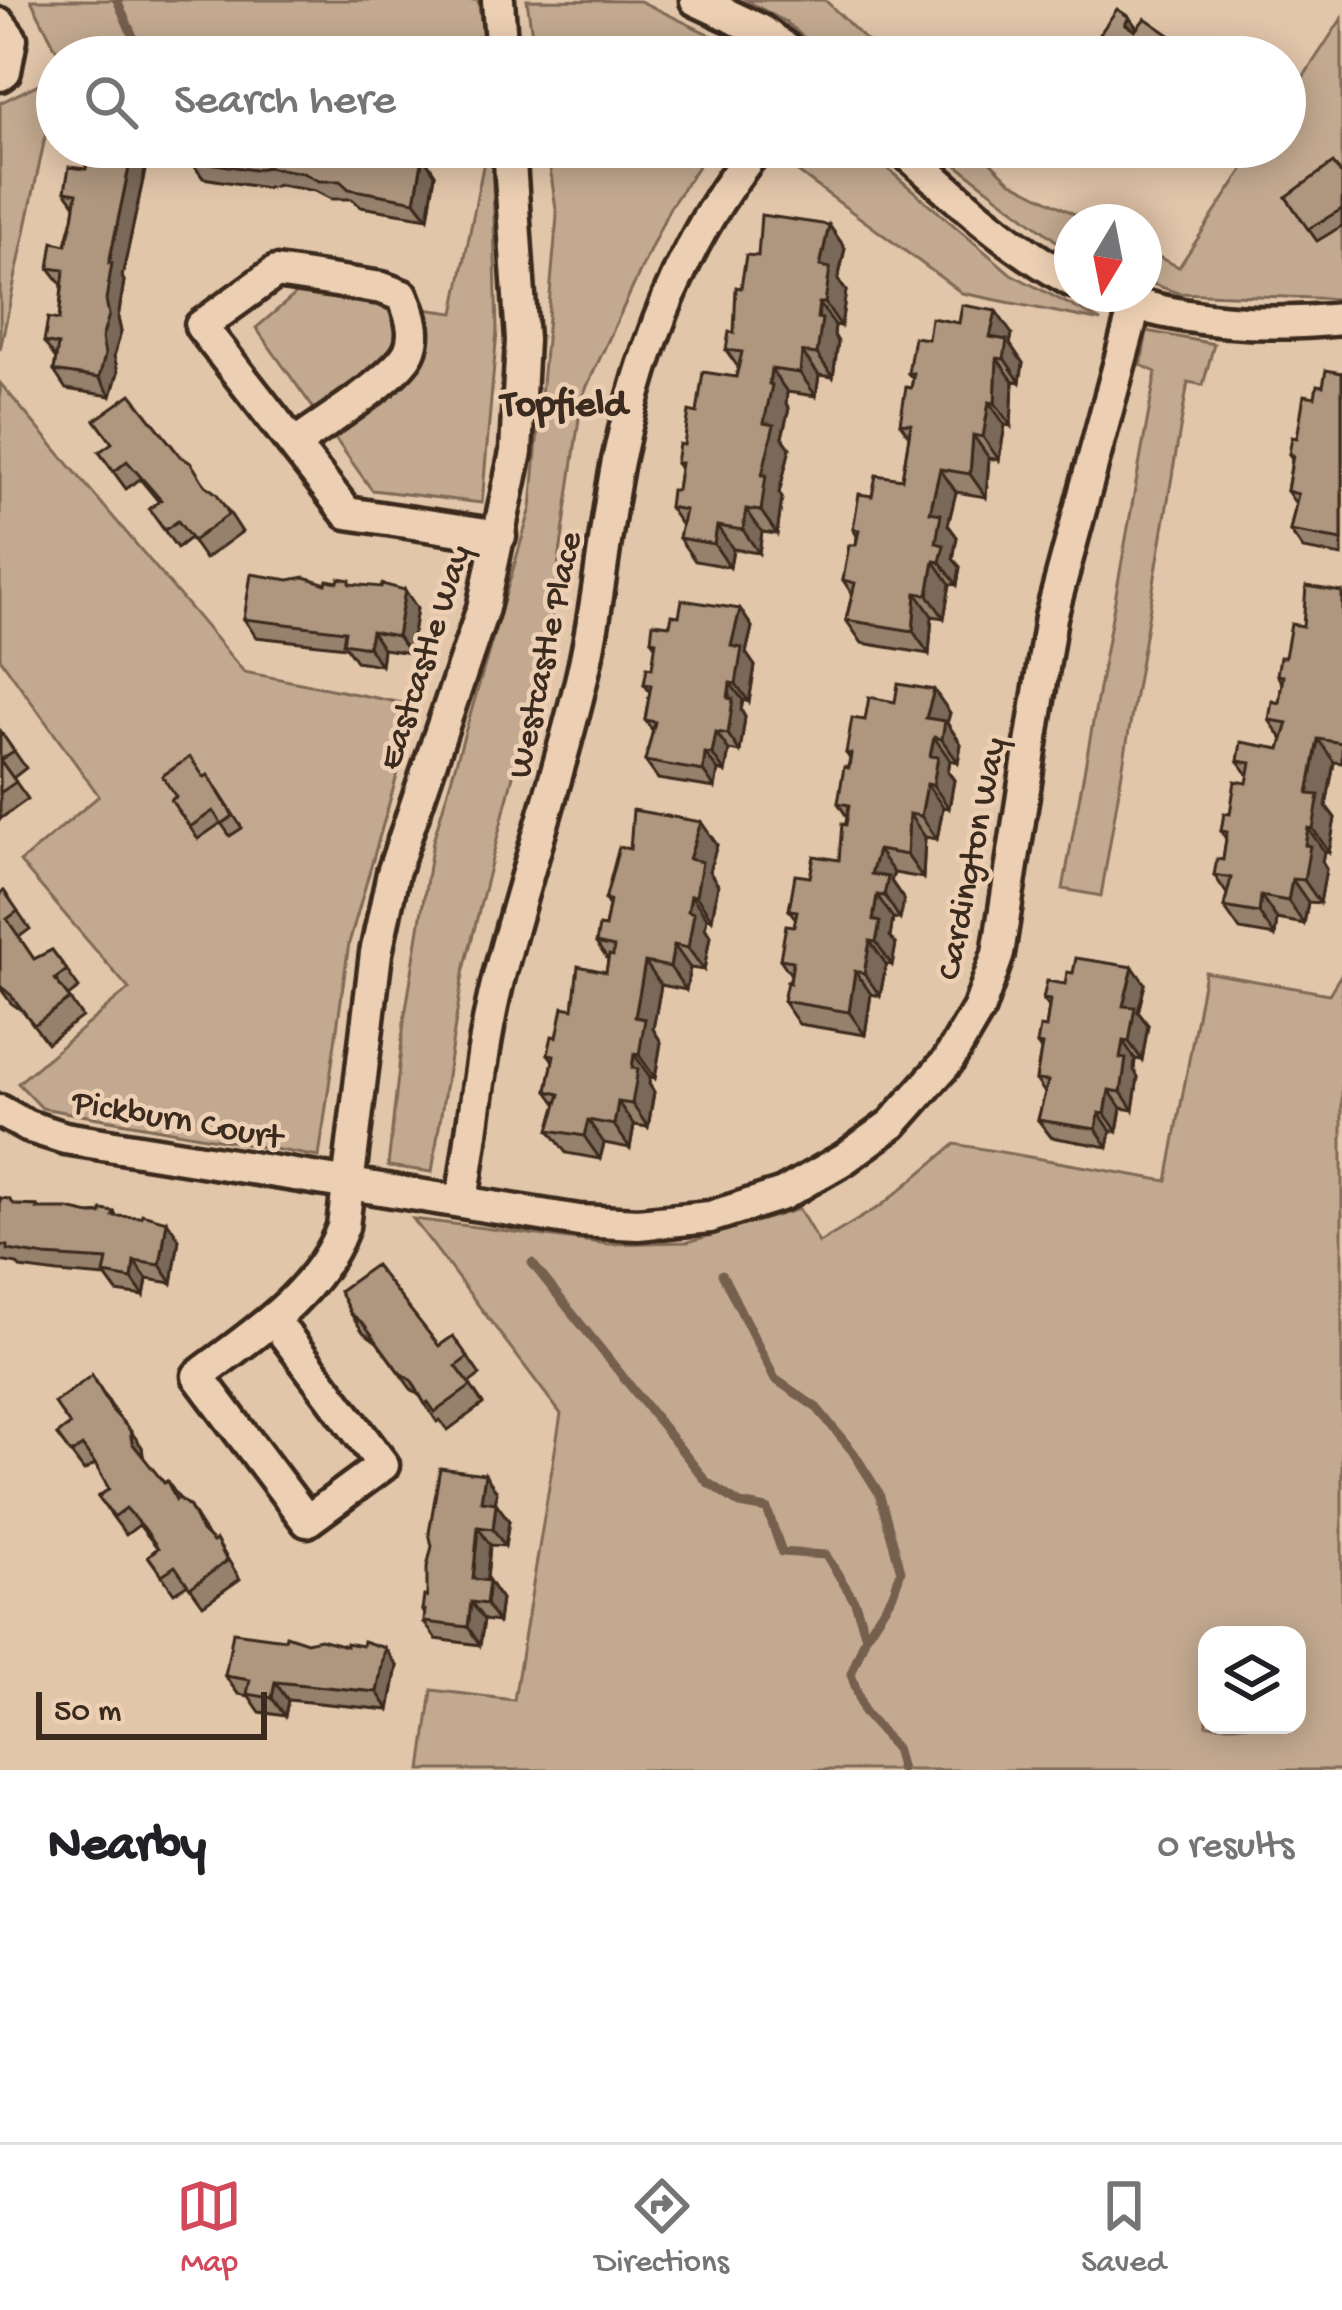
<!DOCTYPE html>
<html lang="en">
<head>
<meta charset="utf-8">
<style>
  :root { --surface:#fff; --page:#f2f2f2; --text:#202124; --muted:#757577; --line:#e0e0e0; --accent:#d1495b }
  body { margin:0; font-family:"Gochi Hand",sans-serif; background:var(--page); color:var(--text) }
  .controls { position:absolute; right:36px; bottom:36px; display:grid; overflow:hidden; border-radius:24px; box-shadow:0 6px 30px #0003 }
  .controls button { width:108px; height:108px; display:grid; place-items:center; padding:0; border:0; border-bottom:3px solid var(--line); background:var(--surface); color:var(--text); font:60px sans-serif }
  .compass { position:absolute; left:1054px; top:204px; width:108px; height:108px; border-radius:50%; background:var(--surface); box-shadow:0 6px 30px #0003; rotate:190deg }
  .scale { position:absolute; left:36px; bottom:30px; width:231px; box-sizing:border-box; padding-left:12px; border:6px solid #3b2a1e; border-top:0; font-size:33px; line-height:42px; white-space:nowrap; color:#3b2a1e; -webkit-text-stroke:9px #edd0b3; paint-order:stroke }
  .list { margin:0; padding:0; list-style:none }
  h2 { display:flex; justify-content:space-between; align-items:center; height:156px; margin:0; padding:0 48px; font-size:51px }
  h2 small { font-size:39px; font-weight:400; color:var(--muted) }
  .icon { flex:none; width:66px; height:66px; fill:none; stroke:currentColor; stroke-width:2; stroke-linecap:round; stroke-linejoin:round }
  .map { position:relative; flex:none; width:1342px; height:1770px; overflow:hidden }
  .search { position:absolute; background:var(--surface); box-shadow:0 6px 30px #0003; left:36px; right:36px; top:36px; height:132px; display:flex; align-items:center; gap:30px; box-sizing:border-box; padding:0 42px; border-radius:66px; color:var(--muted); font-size:45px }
  .sheet { height:372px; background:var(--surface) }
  nav { display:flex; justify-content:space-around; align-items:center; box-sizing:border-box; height:168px; border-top:3px solid var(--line); background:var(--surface); font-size:33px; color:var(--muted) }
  nav a { display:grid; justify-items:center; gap:6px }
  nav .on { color:var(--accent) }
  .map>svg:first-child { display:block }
</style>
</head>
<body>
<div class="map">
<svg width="1342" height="1770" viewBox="0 0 1342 1770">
  <rect width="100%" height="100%" fill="#e2c6aa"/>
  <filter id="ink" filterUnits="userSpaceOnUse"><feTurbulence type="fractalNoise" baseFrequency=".00833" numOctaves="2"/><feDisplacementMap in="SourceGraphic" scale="24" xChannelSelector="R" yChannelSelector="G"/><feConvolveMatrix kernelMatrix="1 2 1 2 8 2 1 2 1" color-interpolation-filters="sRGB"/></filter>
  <g filter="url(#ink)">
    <g fill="#c3a990" stroke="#7f6a57" stroke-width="3" fill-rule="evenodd">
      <path d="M31,0H478L486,57H60Z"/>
      <path d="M527,0L640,1L756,57H535Z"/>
      <path d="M746,0H825L883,57H826L787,23Z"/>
      <path d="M1342,18V299L1178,293L1144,281V250L1179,267L1258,147H1285V105Z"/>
      <path d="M57,75V124L47,128L0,350V103Z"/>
      <path d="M483,147H492L497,331L482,503L372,490L256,328L298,292L454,313L486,151Z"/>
      <path d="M547,147H711L669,209L582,397L549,633L463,974L432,1172L388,1166L404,1022L433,841L531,508L557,216Z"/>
      <path d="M764,147H862L1011,274L1101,321L962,293Z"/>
      <path d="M933,147H975L1010,181L1090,222H1072V253Z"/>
      <path d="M1147,331L1214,344L1203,385L1188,382L1101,896L1063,889L1156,372L1141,365Z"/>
      <path d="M0,383L244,672L417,706L349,943L319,1157L42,1108L18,1083L129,989L20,862L99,796L0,658Z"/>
      <path d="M1205,972L1329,994L1342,973V1770H421L432,1690L514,1700L561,1414L413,1219L608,1244L688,1242L799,1209L819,1243L882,1205L955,1144L1167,1181ZM1297,1635V1725H1207V1635Z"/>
    </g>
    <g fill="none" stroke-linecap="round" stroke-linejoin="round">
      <g stroke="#755f4e" stroke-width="9">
        <path d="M117,0L142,57"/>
        <path d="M532,1263L707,1482L740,1504L767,1509L782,1552L826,1555L855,1602L866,1636"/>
        <path d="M722,1274L775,1379L817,1408L853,1452L879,1493L901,1571L893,1594L866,1636L851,1674L864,1712L895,1748L901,1770"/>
      </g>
      <g stroke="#3b2a1e" stroke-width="39">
        <g id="minor">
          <path d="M498,0L502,57"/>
          <path d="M696,0L760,30L797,57"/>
          <path d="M0,24L11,39L5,71L0,75"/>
          <path d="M900,147C955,197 1007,245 1072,281"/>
          <path d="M1105,294C1180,323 1262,327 1342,319"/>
          <path d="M295,444C322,424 395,379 409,352C418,333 410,314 403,296L382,288L276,272L201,326L347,513L500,536"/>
          <path d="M0,1111L27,1126L65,1138L579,1221L638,1224L710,1217L783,1194L844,1159L892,1124L948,1061L979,1008L998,954L1051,617L1135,306"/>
          <path d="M462,1200C474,1129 480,1055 497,984C523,881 558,780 582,677C599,606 604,532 618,461C642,348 684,236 758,147"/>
          <path d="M273,1319L383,1465L307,1521L198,1376C253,1334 317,1295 343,1227L376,953L393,873L483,608L516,452L522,340L509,147"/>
        </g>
      </g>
      <use href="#minor" stroke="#edd0b3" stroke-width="30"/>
    </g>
    <g fill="#96816d" stroke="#3b2a1e" stroke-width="3">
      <path d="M193,147H407L411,154L423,156L435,174L428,218L361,207L352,199H331L315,191L279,185L266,188L203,178L190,160Z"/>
      <path d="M132,153L145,170L122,277L124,281L118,318L121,332L114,356L118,372L111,396L66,389L54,371L56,359L44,342L59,320L62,285L49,268L66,245L73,219L75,205L65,191L86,169Z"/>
      <path d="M1342,175V226L1317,241L1286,197Z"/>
      <path d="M829,225L845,248L838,280L846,291L841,326L835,325L834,335L838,342L833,377L819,375L816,396L787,392L786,404L789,408L782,437L790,448L779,493L782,498L777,534L762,532L759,553L733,549L730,567L695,561L679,538L682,526L669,507L677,490L680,469L676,463L684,445L736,377L738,367L726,350L734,333L741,288L758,256Z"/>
      <path d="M1012,334L1010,344L1023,363L1020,382L1013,381L1011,426L1005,425L999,460L989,458L986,497L956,492L948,525L957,537L953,559L960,567L957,585L950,584L944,618L932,616L929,654L862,643L846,620L852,594L843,580L856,545L857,536L853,529L872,496L902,479L909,436L900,423L911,388L913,379L908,373L928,339Z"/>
      <path d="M1342,373V556L1303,549L1290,531L1296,504L1287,491L1292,460L1289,454L1315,397L1323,386Z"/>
      <path d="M99,452L180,456L229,512L242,532L205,559L190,538L177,548L149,509L159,502L140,479L126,489Z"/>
      <path d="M326,584L354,585L417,608L410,653L383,649L381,665L356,661L346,647L256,637L244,619Z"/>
      <path d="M1342,592V763L1334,762L1326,806L1335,818L1329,852L1324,851L1322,862L1326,869L1320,903L1308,902L1304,924L1277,919L1275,936L1240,930L1224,907L1227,894L1214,875L1223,860L1226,839L1221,831L1247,783L1249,776L1238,761L1280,749L1283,740L1269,720L1279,703L1282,683L1277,675L1303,626Z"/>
      <path d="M740,609L752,627L746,653L755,666L749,702L743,700L741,710L745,717L740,752L729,750L725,772L718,770L715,788L658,779L645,761L653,731L645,720L650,692L644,684L652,668L656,647L651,640L679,616Z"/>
      <path d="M934,690L950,713L947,723L961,744L958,762L950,760L948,772L954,780L949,808L943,807L937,839L925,837L923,878L894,873L891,881L904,900L900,919L893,918L890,937L896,944L892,965L886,964L880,996L871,994L865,1035L799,1024L783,1001L791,975L780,959L794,926L796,919L789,910L810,877L839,860L847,817L838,803L850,759L846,753L865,720L895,702Z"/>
      <path d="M0,731L26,768L13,778L28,799L0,819Z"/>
      <path d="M208,775L242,828L230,836L221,823L198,839L171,800Z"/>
      <path d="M701,822L717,845L709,871L718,885L712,919L707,918L705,928L710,936L704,970L690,968L686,990L661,985L653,1029L661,1042L655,1078L650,1077L649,1084L654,1092L648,1127L634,1125L630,1148L604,1143L600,1159L566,1153L549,1130L557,1105L547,1091L553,1061L548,1054L573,1009L606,972L608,960L596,943L605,927L609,906L605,900L630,849Z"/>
      <path d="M4,891L30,929L19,937L34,959L52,950L79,988L68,996L82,1017L47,1043L24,1012L11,1003L0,988V893Z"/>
      <path d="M1065,984H1145L1138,1012L1148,1025L1142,1060L1135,1059L1134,1070L1138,1077L1133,1110L1121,1108L1117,1131H1111L1108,1147L1051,1137L1038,1120L1045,1093L1036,1080L1041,1050L1037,1044L1046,1028L1049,1007L1043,999Z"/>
      <path d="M0,1198L15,1205L37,1206L40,1209L90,1214L114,1212L116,1216L179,1239L172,1283L147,1279L144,1296L117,1292L106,1277L58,1273L20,1268L17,1264L0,1261Z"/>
      <path d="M351,1314L439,1346L453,1336L480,1375L469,1383L483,1404L448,1430L440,1420L437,1422L420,1396L411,1389L377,1342L363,1332Z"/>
      <path d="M92,1375L119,1418L142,1447L143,1458L164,1483L167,1481L179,1498L190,1507L208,1537L213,1542L216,1540L240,1579L203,1605L188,1584L174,1593L148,1556L158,1548L156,1546L139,1525L126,1535L98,1497L109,1489L95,1464L84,1471L57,1435L70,1426Z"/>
      <path d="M497,1492L495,1503L509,1521L505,1546L490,1545L487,1581H489L501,1599L498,1622L484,1620L480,1645L436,1639L424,1622L425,1614L422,1610L427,1597Z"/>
      <path d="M397,1666L389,1710L288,1700L285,1716L260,1712L249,1696L238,1694L225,1676Z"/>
    </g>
    <g fill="#7a6959" stroke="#3b2a1e" stroke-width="3">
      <path d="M1129,17L1142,35L1125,24Z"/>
      <path d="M397,147H407L412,153L408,169L396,151Z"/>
      <path d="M132,153L145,170L122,277L124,281L118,318L121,332L114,356L118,372L111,396L99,378L102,338L109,263Z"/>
      <path d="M423,156L435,174L428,218L415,201Z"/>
      <path d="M829,225L845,248L838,280L846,291L841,326L825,303L820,266Z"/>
      <path d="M819,303L835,325L834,335L838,342L833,377L817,354Z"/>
      <path d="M996,311L1012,334L1010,344L1023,363L1020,382L990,337Z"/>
      <path d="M802,352L819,375L816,396L800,373Z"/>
      <path d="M997,358L1013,381L1011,426L995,403Z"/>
      <path d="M771,369L787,392L786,404L789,408L782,437L790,448L779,493L782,498L777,534L761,511L764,423Z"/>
      <path d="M989,402L1005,425L999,460L983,437Z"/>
      <path d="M973,435L989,458L986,497L970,474Z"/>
      <path d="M940,469L956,492L948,525L957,537L953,559L960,567L957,585L940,562L930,512Z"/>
      <path d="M746,509L762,532L759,553L743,530Z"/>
      <path d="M717,526L733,549L730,567L714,544Z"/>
      <path d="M934,561L950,584L944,618L928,595Z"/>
      <path d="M405,590L417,608L410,653L397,636Z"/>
      <path d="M916,593L932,616L929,654L913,631Z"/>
      <path d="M740,609L752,627L746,653L755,666L749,702L736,684L731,646Z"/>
      <path d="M371,631L383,649L381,665L368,647Z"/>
      <path d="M730,683L743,700L741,710L745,717L740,752L728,734Z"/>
      <path d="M934,690L950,713L947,723L961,744L958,762L926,718Z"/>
      <path d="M716,732L729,750L725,772L712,754Z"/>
      <path d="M934,737L950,760L948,772L954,780L949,808L933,785L930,756Z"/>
      <path d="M1318,739L1334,762L1326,806L1335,818L1329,852L1313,829L1308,794Z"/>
      <path d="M705,753L718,770L715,788L703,771Z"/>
      <path d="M927,784L943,807L937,839L921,816Z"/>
      <path d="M909,814L925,837L923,878L907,855Z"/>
      <path d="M701,822L717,845L709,871L718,885L712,919L696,896L689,859Z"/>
      <path d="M1308,828L1324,851L1322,862L1326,869L1320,903L1304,880L1305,845Z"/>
      <path d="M878,850L894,873L891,881L904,900L900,919L871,874Z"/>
      <path d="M1292,879L1308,902L1304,924L1288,901Z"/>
      <path d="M691,895L707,918L705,928L710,936L704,970L688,948V911Z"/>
      <path d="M877,895L893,918L890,937L896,944L892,965L876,942L873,920Z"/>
      <path d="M1261,896L1277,919L1275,936L1259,913Z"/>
      <path d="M870,941L886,964L880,996L864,973Z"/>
      <path d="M674,945L690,968L686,990L670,967Z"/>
      <path d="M645,962L661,985L653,1029L661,1042L655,1078L639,1055L635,1017Z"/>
      <path d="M1133,967L1145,984L1138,1012L1148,1025L1142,1060L1129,1042L1123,1006Z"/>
      <path d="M855,971L871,994L865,1035L849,1012Z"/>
      <path d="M1123,1041L1135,1059L1134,1070L1138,1077L1133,1110L1121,1092L1120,1058Z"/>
      <path d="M634,1054L650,1077L649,1084L654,1092L648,1127L632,1104V1068Z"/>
      <path d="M1109,1090L1121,1108L1117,1131L1105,1114Z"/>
      <path d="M618,1102L634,1125L630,1148L614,1125Z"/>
      <path d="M1099,1113L1111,1131L1108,1147L1096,1129Z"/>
      <path d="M588,1120L604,1143L600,1159L584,1136Z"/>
      <path d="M167,1221L179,1239L172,1283L160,1265Z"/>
      <path d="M134,1261L147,1279L144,1296L132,1279Z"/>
      <path d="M130,1430L142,1447L144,1461L132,1443Z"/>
      <path d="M485,1474L497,1492L493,1519L481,1501Z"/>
      <path d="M496,1503L509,1521L505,1546L493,1529Z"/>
      <path d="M478,1527L490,1545L485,1596L473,1579Z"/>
      <path d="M489,1581L501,1599L498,1622L486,1604Z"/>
      <path d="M471,1602L484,1620L480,1645L468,1627Z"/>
      <path d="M385,1648L397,1666L389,1710L377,1692Z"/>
      <path d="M275,1682L288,1700L285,1716L272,1698Z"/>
    </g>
    <g fill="#ae967f" stroke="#3b2a1e" stroke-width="3">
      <path d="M1117,9L1129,17L1125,24L1135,31L1145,18L1201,57H1084Z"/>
      <path d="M89,147L132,153L109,263H112L106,300L109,315L102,338L105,355L99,378L54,371L58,345L44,342L48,318L59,320L64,270L49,268L53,242L66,245L73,219L77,193L65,191L69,167L86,169Z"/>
      <path d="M193,147H397L396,151L423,156L415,201L349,189L340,181H319L303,173L267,167L254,170L190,160Z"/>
      <path d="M1333,163L1342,175V209L1308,229L1286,197Z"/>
      <path d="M761,215L829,225L820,266L830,268L825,303H819L817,318L822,319L817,354L802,352L800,373L771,369L769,384L772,385L764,423L774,425L762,475H766L761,511L746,509L743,530L717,526L714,544L679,538L685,510L669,507L671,490H677L681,463H676L679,444L684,445L689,411L697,413L703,372L736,377L742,352L726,350L729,332L734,333L736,287L741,288L746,255L758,256Z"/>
      <path d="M962,305L996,311L990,337L1007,340L1004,359L997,358L995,403L989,402L983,437L973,435L970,474L940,469L930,512L941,514L936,543L944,545L940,562L934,561L928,595L916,593L913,631L846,620L855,583L843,580L849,545H856L859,530L853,529L859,494L872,496L876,475L902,479L911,424L900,423L906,387L911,388L914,373H908L914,337L928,339L931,318L959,323Z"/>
      <path d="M1326,370L1342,373V540L1290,531L1298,494L1287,491L1293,455L1289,454L1292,437L1297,438L1304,395L1315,397L1317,385L1323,386Z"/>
      <path d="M131,394L180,456L191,463L205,485L217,494L229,514L193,541L178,521L165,530L149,509L161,500L127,461L114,472L99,452L112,443L95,420Z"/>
      <path d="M251,574L289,580L305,577L326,584L327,580L338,582L339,578L350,580V584L381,587L382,584L405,590L397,636L371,631L368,647L343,643L345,631L244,619Z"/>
      <path d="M1306,586L1342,592V743L1318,739L1308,794L1319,795L1313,829L1308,828L1305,845L1310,846L1304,880L1292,879L1288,901L1261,896L1259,913L1224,907L1231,878L1214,875L1217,859L1223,860L1227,832L1221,831L1224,813L1230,814L1235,781L1247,783L1251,763L1238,761L1241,742L1280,749L1288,723L1269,720L1272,701L1279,703L1283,676L1277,675L1280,657H1285L1291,624L1303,626Z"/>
      <path d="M682,600L740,609L731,646L742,648L736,684L730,683L728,698L733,699L728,734L716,732L712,754L705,753L703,771L645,761L655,722L645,720L651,685L644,684L647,667L652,668L656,641L651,640L653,623L670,625L672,615L679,616Z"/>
      <path d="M898,684L934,690L926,718L945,721L942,739L934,737L930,756L938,757L933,785L927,784L921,816L909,814L907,855L878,850L871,874L888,877L884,896L877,895L873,920L880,922L876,942L870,941L864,973L855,971L849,1012L783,1001L787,982L790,983L793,961L780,959L786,925L794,926L797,911L789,910L795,875L810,877L814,856L839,860L842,824L846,825L849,805L838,803L844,767L849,768L851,754L846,753L852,718L865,720L869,697L895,702Z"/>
      <path d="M0,731L14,751L0,760L16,782L0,793Z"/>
      <path d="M190,757L204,777L208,775L233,816L222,824L213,811L190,827L171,800L176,797L162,776Z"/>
      <path d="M633,810L701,822L689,859L702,862L696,896L691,895L688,911L694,913L688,948L674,945L670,967L645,962L635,1017L645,1019L639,1055L634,1054L632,1068L638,1069L632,1104L618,1102L614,1125L588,1120L584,1136L549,1130L560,1094L547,1091L554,1055L548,1054L552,1036L557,1037L563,1007L573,1009L578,966L606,972L609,955L613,956L614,947L596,943L599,926L605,927L610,901L605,900L619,847L630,849Z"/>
      <path d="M4,891L18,911L7,919L34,959L52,950L67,970L55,979L70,999L34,1025L11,995L0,986V893Z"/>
      <path d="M1076,958L1133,967L1123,1006L1135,1007L1129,1042L1123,1041L1120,1058L1126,1059L1121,1092L1109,1090L1105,1114L1099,1113L1096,1129L1038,1120L1048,1081L1036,1080L1042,1045L1037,1044L1040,1027L1046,1028L1050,1000L1043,999L1047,981L1065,984L1067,972L1073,973Z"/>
      <path d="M0,1198L9,1199L15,1205L37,1206V1209H68L90,1214H101L102,1210L114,1212L113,1216L141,1217L142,1214L167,1221L160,1265L134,1261L132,1279L104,1274L107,1260L45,1256L8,1250V1246L0,1245Z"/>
      <path d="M375,1265L439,1346L453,1336L468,1357L456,1366L471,1386L435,1412L428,1402L425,1404L412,1381L399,1372L364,1324L351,1314L339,1291Z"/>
      <path d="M92,1375L112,1410L130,1430L132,1443L164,1483L167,1481L176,1500L179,1498L190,1507L202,1531L213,1542L216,1540L227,1561L190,1588L175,1566L162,1575L148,1556L158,1548L144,1528L126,1508L114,1517L98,1497L109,1489L96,1465L82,1446L71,1454L57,1435L70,1425L54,1403Z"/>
      <path d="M440,1468L485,1474L481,1501L496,1503L493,1529L478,1527L473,1579L489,1581L486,1604L471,1602L468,1627L424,1622L425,1610H422L424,1596L427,1597V1567L432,1546L429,1533Z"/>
      <path d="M233,1632L285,1639L286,1635L307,1642L320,1639L346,1646V1643L362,1646L363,1641L385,1648L377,1692L275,1682L272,1698L247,1694L250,1680L225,1676Z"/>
    </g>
  </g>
  <g text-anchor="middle" stroke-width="9" stroke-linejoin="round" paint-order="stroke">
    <g font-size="36" fill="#3b2a1e" stroke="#edd0b3">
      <text transform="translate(541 654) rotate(-78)" y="13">Westcastle Place</text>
      <text transform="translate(421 656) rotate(-72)" y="13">Eastcastle Way</text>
      <text transform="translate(968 858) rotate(-79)" y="13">Cardington Way</text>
      <text transform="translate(178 1116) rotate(10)" y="13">Pickburn Court</text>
    </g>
    <g font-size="39" font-weight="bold" fill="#3b2a1e" stroke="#edd0b3">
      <text x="564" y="414">Topfield</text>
    </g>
  </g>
</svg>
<div class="controls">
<button><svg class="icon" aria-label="layers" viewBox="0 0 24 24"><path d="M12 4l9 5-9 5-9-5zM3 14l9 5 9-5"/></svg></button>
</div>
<svg class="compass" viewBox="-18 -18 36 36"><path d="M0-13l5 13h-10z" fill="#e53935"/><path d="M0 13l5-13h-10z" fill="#757577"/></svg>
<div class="scale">50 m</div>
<div class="search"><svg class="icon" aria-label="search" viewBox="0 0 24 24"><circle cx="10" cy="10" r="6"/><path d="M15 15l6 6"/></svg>Search here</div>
</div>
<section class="sheet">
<h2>Nearby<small>0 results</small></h2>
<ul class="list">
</ul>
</section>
<nav>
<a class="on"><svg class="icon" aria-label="map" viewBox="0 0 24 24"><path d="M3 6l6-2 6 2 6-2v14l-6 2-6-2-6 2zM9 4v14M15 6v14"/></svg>Map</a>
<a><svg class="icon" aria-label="directions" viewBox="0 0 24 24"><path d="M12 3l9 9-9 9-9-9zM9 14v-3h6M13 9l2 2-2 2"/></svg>Directions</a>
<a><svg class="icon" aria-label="saved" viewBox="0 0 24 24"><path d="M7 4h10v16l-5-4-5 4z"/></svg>Saved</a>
</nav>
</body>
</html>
